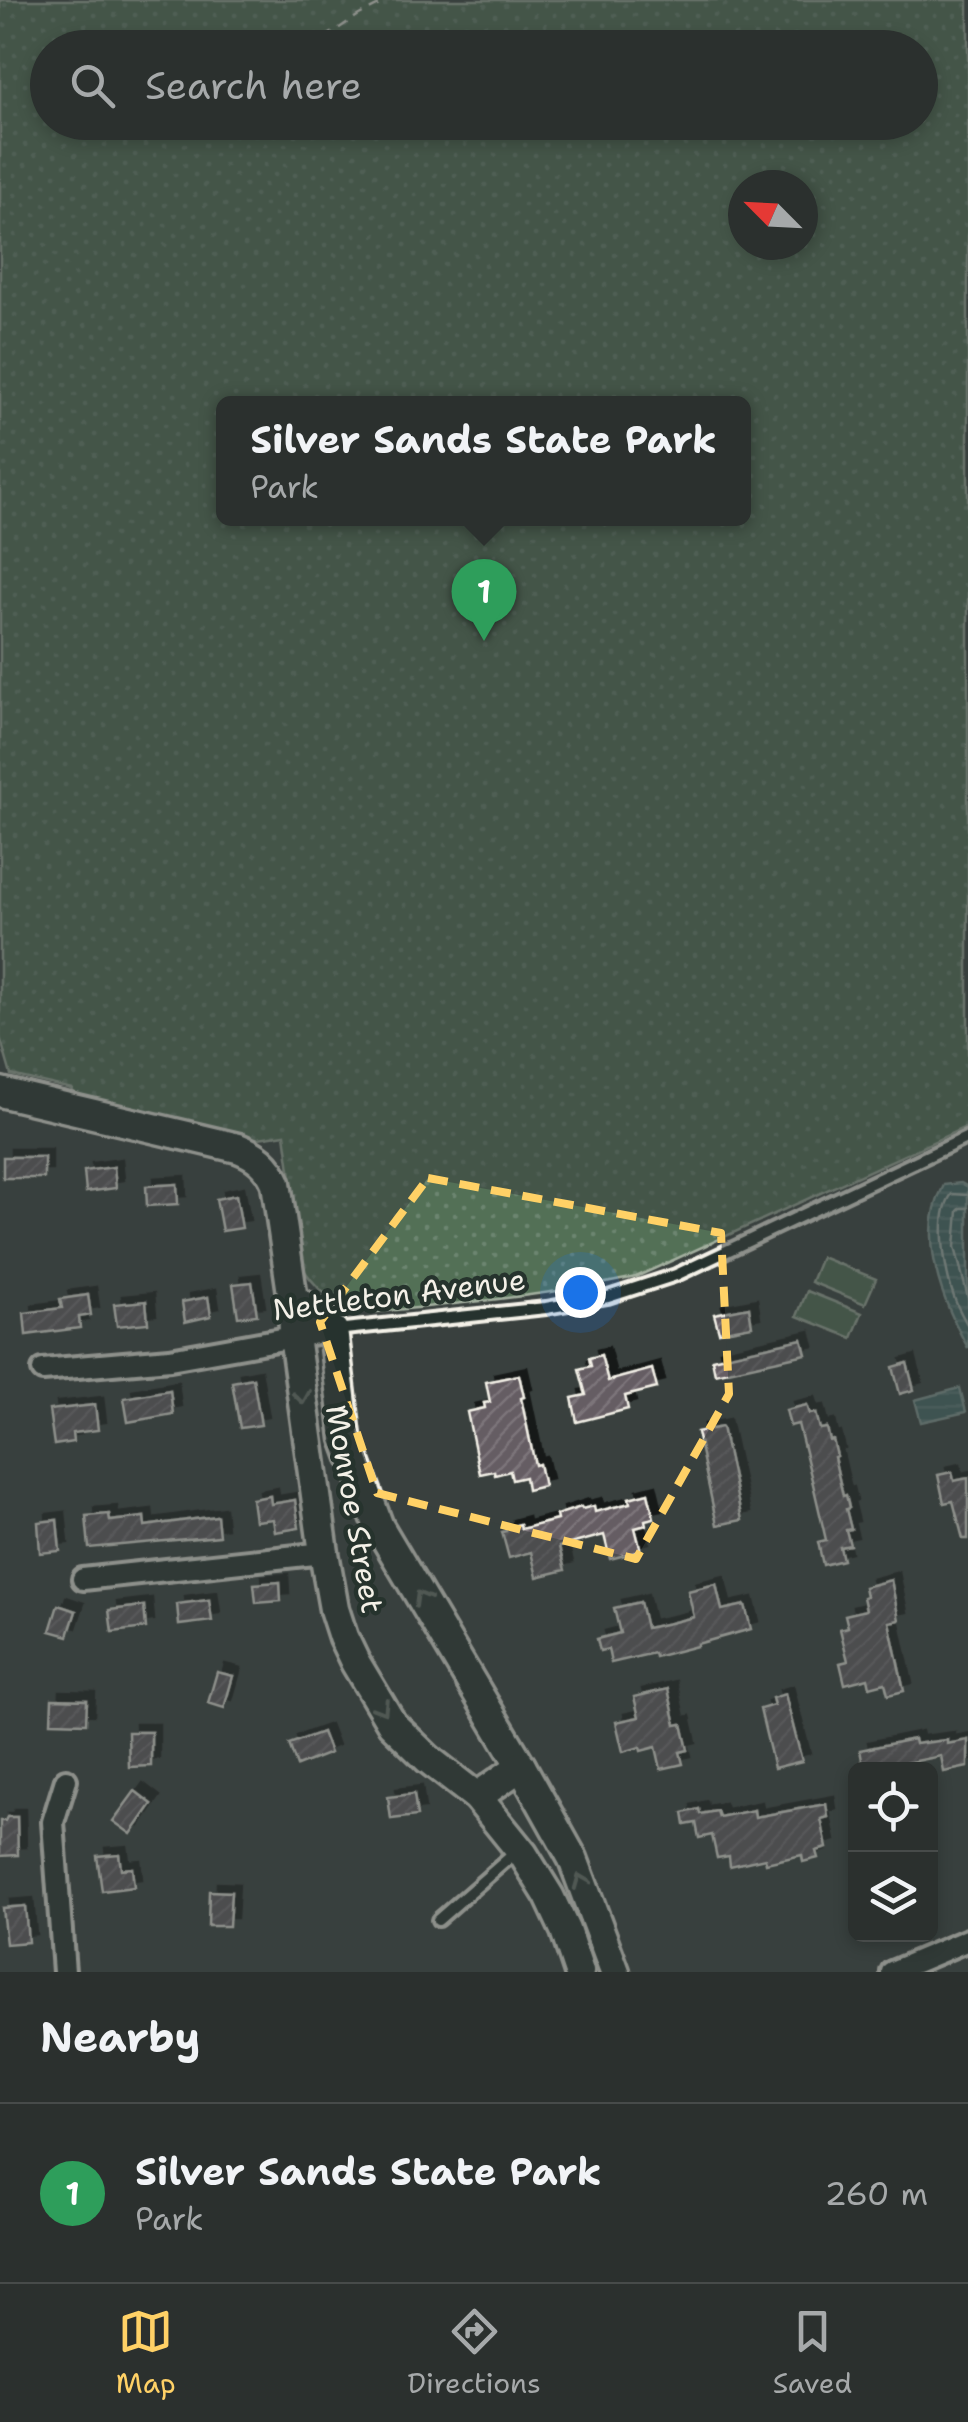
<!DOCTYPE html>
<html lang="en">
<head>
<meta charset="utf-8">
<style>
  :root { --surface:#2b302e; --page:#333836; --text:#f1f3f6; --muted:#a6a9aa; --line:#474b4a; --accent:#ffd166 }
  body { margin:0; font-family:"Shantell Sans",sans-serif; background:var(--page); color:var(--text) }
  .controls { position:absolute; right:30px; bottom:30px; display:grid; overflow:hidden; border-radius:15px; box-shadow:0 5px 15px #0003 }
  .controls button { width:90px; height:90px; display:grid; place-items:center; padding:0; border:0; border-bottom:2px solid var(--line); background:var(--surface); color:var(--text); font:50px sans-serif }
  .compass { position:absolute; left:728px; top:170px; width:90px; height:90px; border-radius:50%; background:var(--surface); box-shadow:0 5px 15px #0003; rotate:294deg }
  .you { position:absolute; left:580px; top:1292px; width:35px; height:35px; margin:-25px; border:8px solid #fff; border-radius:50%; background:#1a73e8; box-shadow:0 0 0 15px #1a73e833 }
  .badge { display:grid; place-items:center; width:65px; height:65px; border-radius:50%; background:var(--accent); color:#fff; font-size:32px; font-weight:700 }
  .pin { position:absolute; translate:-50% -82px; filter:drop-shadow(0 2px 5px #0008) }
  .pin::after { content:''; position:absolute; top:52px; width:35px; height:30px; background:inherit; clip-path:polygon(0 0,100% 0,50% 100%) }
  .popup { position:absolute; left:216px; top:396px; width:535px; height:130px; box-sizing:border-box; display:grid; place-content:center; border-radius:15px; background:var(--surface); filter:drop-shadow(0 2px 8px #0005); font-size:32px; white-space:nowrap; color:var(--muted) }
  .popup b { font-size:38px; color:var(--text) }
  .popup::after { content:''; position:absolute; left:50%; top:100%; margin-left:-20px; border:20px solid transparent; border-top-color:var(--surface) }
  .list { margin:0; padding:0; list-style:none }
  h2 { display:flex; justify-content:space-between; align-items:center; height:130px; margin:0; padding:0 40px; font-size:42px }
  h2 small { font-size:32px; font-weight:400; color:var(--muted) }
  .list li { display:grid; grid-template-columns:65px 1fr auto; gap:30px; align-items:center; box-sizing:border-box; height:180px; padding:0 40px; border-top:2px solid var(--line) }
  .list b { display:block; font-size:38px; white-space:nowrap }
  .list p { margin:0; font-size:32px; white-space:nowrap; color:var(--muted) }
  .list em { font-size:32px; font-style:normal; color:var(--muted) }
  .icon { flex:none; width:55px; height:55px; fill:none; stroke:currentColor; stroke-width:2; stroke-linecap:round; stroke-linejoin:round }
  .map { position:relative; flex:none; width:968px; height:1972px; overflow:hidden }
  .search { position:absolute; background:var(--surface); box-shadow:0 5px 15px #0003; left:30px; right:30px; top:30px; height:110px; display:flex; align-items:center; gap:25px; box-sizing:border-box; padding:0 35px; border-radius:55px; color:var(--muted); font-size:38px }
  .sheet { height:310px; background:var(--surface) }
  nav { display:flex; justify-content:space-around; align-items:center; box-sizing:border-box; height:140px; border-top:2px solid var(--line); background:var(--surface); font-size:28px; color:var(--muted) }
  nav a { display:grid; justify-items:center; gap:5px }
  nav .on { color:var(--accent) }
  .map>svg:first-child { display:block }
</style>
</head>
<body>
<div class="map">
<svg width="968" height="1972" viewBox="0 0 968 1972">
  <defs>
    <pattern id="park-dots" width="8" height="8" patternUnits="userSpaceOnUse" patternTransform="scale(2.5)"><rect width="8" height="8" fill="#537057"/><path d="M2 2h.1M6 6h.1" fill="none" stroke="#6c856f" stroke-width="1.8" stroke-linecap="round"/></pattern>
    <pattern id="water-rules" width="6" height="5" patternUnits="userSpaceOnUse" patternTransform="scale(2.5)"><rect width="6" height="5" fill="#456a68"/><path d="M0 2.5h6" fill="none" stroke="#60807e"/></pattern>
    <pattern id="building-hatch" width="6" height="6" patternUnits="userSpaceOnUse" patternTransform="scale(2.5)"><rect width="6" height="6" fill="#655d64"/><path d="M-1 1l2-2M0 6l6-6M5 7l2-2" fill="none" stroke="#7c757a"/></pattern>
    <filter id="shadow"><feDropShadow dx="8" dy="-8" stdDeviation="0" flood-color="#0009"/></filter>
  </defs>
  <rect width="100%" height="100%" fill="#39403e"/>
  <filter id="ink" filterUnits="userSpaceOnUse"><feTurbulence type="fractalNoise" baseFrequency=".01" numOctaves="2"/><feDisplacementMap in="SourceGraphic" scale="20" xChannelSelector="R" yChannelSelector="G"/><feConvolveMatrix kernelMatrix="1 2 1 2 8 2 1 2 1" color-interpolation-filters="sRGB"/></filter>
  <g filter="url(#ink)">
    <g fill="#537057" stroke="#a4b0a0" stroke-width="2.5">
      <path d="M821,1257L876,1279L865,1304L811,1282Z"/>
      <path d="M807,1291L862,1313L852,1338L797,1316Z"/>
    </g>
    <path fill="url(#park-dots)" stroke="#a4b0a0" stroke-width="2.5" fill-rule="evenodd" d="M0,0H968V1126L636,1277C551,1295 464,1303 377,1312C344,1311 323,1298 304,1270L285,1134L252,1139L71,1093L72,1089L11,1075L0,1037ZM48,48H920V122H48ZM743,185H803V245H743ZM224,403H744V518H224Z"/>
    <g fill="url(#water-rules)" stroke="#8ba09b" stroke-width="2.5">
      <path d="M961,1183L968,1187V1348C942,1301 916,1236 944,1185Z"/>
      <path d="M960,1388L966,1412L921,1422L915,1400Z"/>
    </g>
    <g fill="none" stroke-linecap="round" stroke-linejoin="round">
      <g stroke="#aebbb5" stroke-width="2.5">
        <path d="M968,1195L952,1194C935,1215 945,1272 954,1297C957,1307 963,1317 968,1326"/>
        <path d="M968,1208H961L958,1211L955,1247L968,1298"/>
      </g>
    </g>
    <g fill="url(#building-hatch)" stroke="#f4f1e8" stroke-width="2.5" filter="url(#shadow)">
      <rect x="3" y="1157" width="41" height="21"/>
      <path d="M114,1167L116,1188L86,1192L84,1171Z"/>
      <path d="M177,1184L178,1204L147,1206L146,1186Z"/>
      <path d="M236,1195L242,1228L222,1231L216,1199Z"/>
      <path d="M252,1282L257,1315L238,1317L233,1284Z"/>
      <path d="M88,1295L91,1315L79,1317L80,1328L26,1335L24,1313L62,1308L60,1299Z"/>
      <path d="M208,1297L211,1316L185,1322L182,1302Z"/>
      <path d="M146,1301L148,1323L117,1326L114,1304Z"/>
      <path d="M749,1307L752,1326L719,1332L714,1314Z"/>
      <path d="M802,1339L806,1354L715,1374L712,1359Z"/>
      <path d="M601,1355L608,1381L652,1369L657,1388L625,1396L628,1409L577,1422L572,1398L586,1395L579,1369L591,1366L589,1358Z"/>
      <path d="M907,1363L914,1390L900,1394L893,1367Z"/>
      <path d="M519,1375L524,1397L521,1398L535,1465L539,1464L544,1486L527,1490L525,1477L512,1480L510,1471L495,1475L494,1471L480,1474L467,1412L485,1408L484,1403L490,1402L486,1382Z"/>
      <path d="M253,1378L261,1425L240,1428L232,1382Z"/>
      <path d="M170,1390L173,1414L128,1422L124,1398Z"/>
      <path d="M95,1405L98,1430L72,1433L73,1442L54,1445L49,1410Z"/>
      <path d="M807,1405L810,1414L816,1413L820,1429L827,1428L830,1441L833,1440L837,1456L834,1457L843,1496L846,1495L849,1508L846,1509L851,1529L846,1530L850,1545L840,1547L843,1560L823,1565L818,1542L826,1540L813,1484L798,1424L790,1426L786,1410Z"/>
      <path d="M722,1427L742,1520L717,1525L697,1432Z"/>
      <path d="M952,1472L954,1481L968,1478V1539H963L953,1501L944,1503L938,1475Z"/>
      <path d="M648,1493L654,1518L645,1520L646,1525L635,1528L641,1551L610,1559L604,1535L559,1547L565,1570L537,1577L531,1552L509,1558L502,1532L506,1531L505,1528L520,1524L521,1529L557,1520L556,1515L581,1507L582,1509L594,1506L595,1512L630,1503L629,1498Z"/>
      <path d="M270,1496L271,1504L295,1500L299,1528L275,1532L273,1519L255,1521L252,1499Z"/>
      <path d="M109,1514L110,1521L144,1517L145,1526L217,1516L219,1536L89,1548L86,1516Z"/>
      <path d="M57,1520L60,1551L40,1553L38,1522Z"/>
      <path d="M891,1580L899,1620L889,1622L904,1691L888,1695L885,1683L870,1687L868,1678L845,1684L840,1663L848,1661L840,1629L848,1627L845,1615L866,1610L863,1597L866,1596L864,1587Z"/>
      <path d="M280,1582L281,1601L256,1603L254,1584Z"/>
      <path d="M716,1584L722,1610L745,1605L751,1629L697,1644V1646L655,1657L654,1653L611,1663L608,1649L600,1651L597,1639L620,1633L614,1608L640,1602L646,1628L670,1623L694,1617L688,1591Z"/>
      <path d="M209,1600L212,1621L179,1625L177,1604Z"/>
      <path d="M58,1605L76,1611L68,1636L50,1631Z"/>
      <path d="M144,1606L146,1628L112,1632L109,1610Z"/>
      <path d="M217,1672L233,1676L224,1708L208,1703Z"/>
      <path d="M668,1689L676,1725L682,1724L688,1750L680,1752L683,1764L661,1769L656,1747L641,1751L640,1747L623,1752L616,1722L639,1717L634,1697Z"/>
      <path d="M785,1694L802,1761L774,1768L760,1709L774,1705L772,1698Z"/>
      <path d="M52,1699L87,1700L86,1723L51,1722Z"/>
      <path d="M128,1732H151V1766L129,1767Z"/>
      <path d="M322,1732L330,1753L297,1766L289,1744Z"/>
      <path d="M914,1739L915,1744L947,1740V1744L968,1740V1767L944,1772L941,1756L906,1763L907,1770H883L882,1766L864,1770L860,1750Z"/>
      <path d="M135,1791L152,1804L131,1834L113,1821Z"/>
      <path d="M414,1794L417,1816L391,1819L388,1797Z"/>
      <path d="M826,1804L828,1817L821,1819L827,1848L816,1851L818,1858L803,1862L802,1855L766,1863L765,1858L730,1866L729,1856L717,1858L712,1835L699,1838L696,1823L685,1825L683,1813L699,1809L700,1814L717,1811L719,1817L754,1810L755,1817Z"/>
      <path d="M7,1817H17L18,1855L0,1856V1821H5Z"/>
      <path d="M119,1854L121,1869L132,1868L134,1887L102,1891L97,1856Z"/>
      <path d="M209,1891L231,1892L229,1926H208Z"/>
      <path d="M25,1906L28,1942L6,1944L2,1908Z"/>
    </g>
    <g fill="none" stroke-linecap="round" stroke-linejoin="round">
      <g stroke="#f4f1e8" stroke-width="18">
        <g id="lane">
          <path d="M335,1330L546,1308L608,1297L676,1275L968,1137"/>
          <path d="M438,1920L516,1852"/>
        </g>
      </g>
      <g stroke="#f4f1e8" stroke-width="28">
        <g id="street">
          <path d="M43,1370L170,1359L333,1330"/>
          <path d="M83,1579L324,1553"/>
          <path d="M64,1972L53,1822L66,1780"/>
          <path d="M892,1972L968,1940"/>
        </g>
      </g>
      <g stroke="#f4f1e8" stroke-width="35">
        <g id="secondary">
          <path d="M0,1092L238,1148C256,1155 268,1164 276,1183L293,1300L294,1336L324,1553L334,1609L343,1637L355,1662L392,1724L428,1759L477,1797L523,1854L549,1896L565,1930L579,1972"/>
          <path d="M293,1300L309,1308L333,1330L346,1438L379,1527L521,1766L573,1859L615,1972"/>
          <path d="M477,1797L521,1766"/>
        </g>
      </g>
      <path stroke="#f4f1e8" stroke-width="2.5" stroke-dasharray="10 8" stroke-linecap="butt" d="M309,48L359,15L389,0"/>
      <use href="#lane" stroke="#26332d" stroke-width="10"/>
      <use href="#street" stroke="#26332d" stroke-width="20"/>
      <use href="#secondary" stroke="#26332d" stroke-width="28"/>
    </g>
    <defs><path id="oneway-chevron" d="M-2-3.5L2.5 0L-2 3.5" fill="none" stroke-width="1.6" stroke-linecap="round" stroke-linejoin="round" transform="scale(2.5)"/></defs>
    <g stroke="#6e766e">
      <use href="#oneway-chevron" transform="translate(302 1397) rotate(82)"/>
      <use href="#oneway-chevron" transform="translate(421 1598) rotate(-120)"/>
      <use href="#oneway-chevron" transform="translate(382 1708) rotate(58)"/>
      <use href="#oneway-chevron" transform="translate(581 1881) rotate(-112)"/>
    </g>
  </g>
  <path d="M0 0H968V1972H0ZM428,1178L721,1233L729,1394L636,1559L377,1493L320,1322Z" fill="#39403e" fill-opacity=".55" fill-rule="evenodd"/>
  <path fill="none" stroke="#ffd166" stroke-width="8" stroke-dasharray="20 12" stroke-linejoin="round" d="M428,1178L721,1233L729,1394L636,1559L377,1493L320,1322Z"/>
  <g text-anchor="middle" stroke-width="9" stroke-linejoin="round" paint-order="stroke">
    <g font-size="30" fill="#f4f1e8" stroke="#26332d">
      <text transform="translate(399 1295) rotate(-7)" y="10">Nettleton Avenue</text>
      <text transform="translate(354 1509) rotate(80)" y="10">Monroe Street</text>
    </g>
  </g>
</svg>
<div class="controls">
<button><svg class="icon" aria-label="locate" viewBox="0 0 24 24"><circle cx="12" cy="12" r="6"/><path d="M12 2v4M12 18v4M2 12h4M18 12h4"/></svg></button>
<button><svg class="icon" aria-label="layers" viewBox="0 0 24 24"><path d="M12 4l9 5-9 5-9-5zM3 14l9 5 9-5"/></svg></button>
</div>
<svg class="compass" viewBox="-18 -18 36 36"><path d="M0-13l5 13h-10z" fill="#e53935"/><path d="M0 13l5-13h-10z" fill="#a6a9aa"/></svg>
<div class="you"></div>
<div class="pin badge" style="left:484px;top:641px;background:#2e9e5b">1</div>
<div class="popup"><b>Silver Sands State Park</b>Park</div>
<div class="search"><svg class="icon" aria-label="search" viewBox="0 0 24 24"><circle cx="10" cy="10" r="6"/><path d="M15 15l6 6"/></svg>Search here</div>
</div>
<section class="sheet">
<h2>Nearby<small></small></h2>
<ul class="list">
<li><span class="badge" style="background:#2e9e5b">1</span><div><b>Silver Sands State Park</b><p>Park</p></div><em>260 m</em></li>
</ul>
</section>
<nav>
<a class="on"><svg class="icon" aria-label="map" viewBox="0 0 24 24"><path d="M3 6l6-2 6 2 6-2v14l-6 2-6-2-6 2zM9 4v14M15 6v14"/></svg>Map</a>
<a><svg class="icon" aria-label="directions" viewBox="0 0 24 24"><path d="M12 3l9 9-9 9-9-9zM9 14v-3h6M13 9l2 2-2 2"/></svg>Directions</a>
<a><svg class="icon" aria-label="saved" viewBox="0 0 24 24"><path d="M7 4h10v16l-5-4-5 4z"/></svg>Saved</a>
</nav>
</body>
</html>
